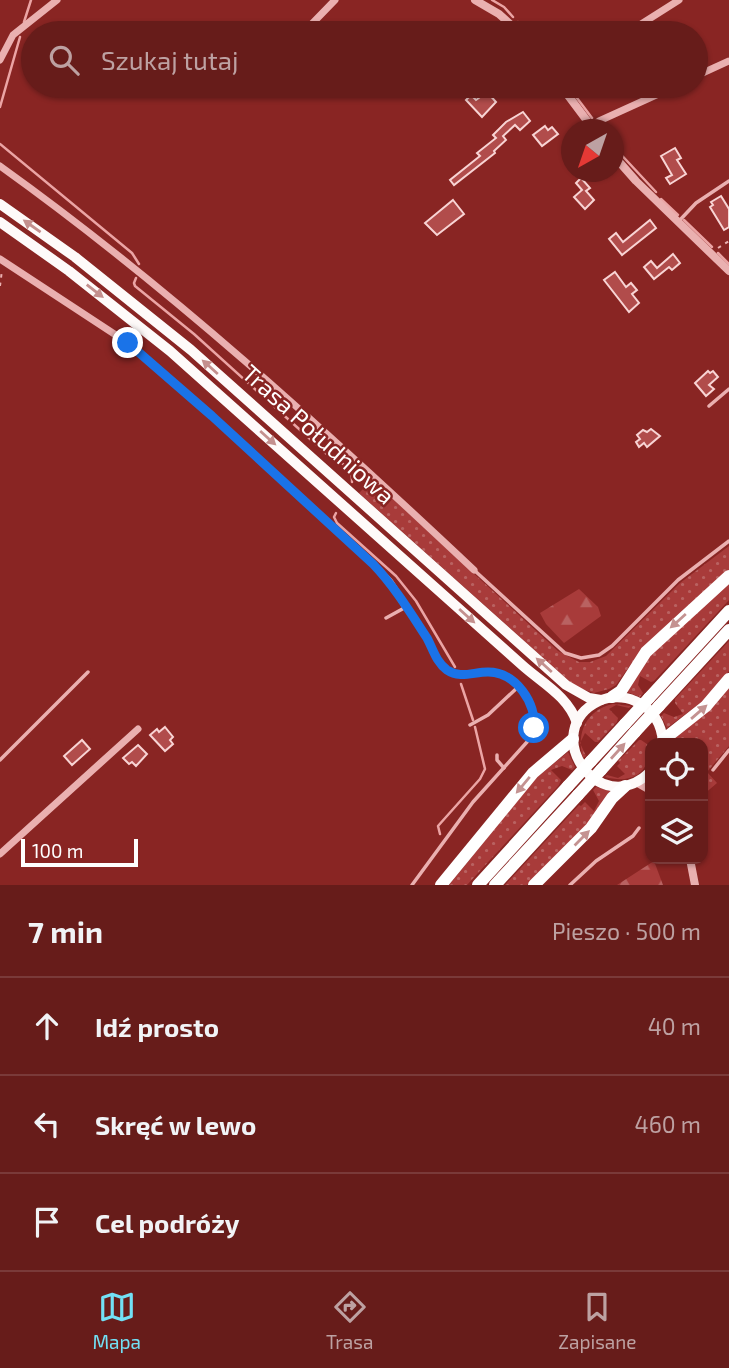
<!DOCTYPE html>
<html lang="pl">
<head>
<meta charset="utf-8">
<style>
  :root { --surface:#671c1a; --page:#6f2927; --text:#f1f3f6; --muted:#bda1a2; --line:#7a3a39; --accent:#72e0f5 }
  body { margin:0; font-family:"Exo 2",sans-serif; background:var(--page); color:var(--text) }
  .controls { position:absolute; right:21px; bottom:21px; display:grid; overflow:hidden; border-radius:14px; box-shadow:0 2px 5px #0004 }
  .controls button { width:63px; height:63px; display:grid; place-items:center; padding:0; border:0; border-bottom:2px solid var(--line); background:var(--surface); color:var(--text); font:35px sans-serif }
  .compass { position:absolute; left:561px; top:119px; width:63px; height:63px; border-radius:50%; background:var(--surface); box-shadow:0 2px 5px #0004; rotate:220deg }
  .scale { position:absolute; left:21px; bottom:18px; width:117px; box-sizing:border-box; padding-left:7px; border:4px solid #fff; border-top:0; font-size:19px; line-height:24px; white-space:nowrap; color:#fff; -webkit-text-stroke:5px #892523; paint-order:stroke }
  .stop { position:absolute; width:21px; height:21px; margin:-16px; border:5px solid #1a73e8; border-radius:50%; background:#fff }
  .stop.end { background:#1a73e8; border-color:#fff; box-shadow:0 2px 7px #0008 }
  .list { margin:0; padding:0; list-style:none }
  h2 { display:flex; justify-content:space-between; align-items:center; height:91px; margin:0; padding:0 28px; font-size:30px }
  h2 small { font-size:23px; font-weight:400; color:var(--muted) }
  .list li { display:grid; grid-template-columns:46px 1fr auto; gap:21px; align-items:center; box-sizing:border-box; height:98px; padding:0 28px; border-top:2px solid var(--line) }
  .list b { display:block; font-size:26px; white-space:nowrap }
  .list em { font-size:23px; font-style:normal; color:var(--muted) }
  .icon { flex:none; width:38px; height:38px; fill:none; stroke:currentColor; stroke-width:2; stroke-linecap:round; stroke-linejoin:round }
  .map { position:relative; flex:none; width:729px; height:885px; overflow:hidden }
  .search { position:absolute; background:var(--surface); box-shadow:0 2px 5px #0004; left:21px; right:21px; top:21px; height:77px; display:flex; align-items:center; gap:18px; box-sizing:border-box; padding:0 24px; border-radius:38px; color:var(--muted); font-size:26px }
  .sheet { height:385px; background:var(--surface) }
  nav { display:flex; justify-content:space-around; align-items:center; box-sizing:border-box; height:98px; border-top:2px solid var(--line); background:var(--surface); font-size:19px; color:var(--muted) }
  nav a { display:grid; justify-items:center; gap:4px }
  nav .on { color:var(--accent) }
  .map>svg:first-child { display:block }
</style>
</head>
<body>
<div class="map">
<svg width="729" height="885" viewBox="0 0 729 885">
  <defs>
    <pattern id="grass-dots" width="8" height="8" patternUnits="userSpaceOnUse" patternTransform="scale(1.75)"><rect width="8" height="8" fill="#a83b3a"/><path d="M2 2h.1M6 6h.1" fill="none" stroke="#b96261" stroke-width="1.8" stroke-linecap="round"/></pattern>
    <pattern id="forest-firs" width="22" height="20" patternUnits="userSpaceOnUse" patternTransform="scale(1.75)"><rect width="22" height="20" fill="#a83b3a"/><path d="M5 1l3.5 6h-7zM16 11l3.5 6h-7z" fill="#b96261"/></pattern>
  </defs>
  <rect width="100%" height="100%" fill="#892523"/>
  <g fill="url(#grass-dots)">
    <path d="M372,480L558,651L579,662H590L606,656L680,583L729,546V571L631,664L616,685L609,689L594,693L576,687L359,493Z"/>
    <path d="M729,581V600L654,681L651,682L640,676L638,685L643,693L640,697L627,692L653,652Z"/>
    <path d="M729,641V671L708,697L667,728L661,716L664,713L674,717L683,714L675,703V699Z"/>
    <path d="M729,686V746L707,772L717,783L703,795V743H670Z"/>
    <path d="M613,704L631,706L629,708L616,705L609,709L618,718L617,722L598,742H595L585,733L580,743L586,756L583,758C576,733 586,710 613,704Z"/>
    <path d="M639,740H641L650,746C650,774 631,784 605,777L607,775L618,778L625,774L617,766L620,763L618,761Z"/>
    <path d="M568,752L575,767L572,770L562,766L551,770L561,780L559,785L467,885H449L536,778Z"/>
    <path d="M596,787L610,791L596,816L527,885H505L579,805L581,806L585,802L594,811L599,801L593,790Z"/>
  </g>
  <g fill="url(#forest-firs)">
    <path d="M579,589L598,607L601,616L564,643L546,624L540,613Z"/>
    <path d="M654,861L663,885H617Z"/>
  </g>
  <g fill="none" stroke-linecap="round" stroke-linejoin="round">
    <g stroke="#eba4a4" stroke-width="2.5">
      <path d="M492,0L504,7L513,17"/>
      <path d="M24,22L31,0"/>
      <path d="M518,22L528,33"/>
      <path d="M568,86L592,118"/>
      <path d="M0,107L20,37"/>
      <path d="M600,128L601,130"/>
      <path d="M0,144L132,253L139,264"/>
      <path d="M614,147L656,192"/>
      <path d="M661,199L678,215"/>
      <path d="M684,220L712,247"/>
      <path d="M718,253L729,264"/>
      <path d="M136,278L134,283L135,286L194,334L330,457C342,463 353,467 352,482"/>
      <path d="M336,513L334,517L337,523L396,576L416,601L455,667"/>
      <path d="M461,684L473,720"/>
      <path d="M440,834L438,826L480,779L485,769L475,727"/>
    </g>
  </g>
  <g fill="#b14c4b" stroke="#f8d4d4" stroke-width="2">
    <path d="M487,92L496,102L482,117L466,100L471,95L476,100Z"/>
    <path d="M523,112L530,121L520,130L515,125L503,136L506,140L494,151L495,153L454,185L450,180L480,156L477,153L496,138L493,135L506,122Z"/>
    <path d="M545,126L548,130L552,127L558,134L542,146L533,135Z"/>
    <path d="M675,148L681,158L677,160L686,174L670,184L666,178L672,175L661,156Z"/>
    <path d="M581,178L590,188L586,191L594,200L585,209L574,197L582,190L576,183Z"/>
    <path d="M721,196L729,209V227L724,230L710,207L713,205L711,202Z"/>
    <path d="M453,200L464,214L437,235L425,223Z"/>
    <path d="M650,220L656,228L622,255L609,239L616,233L623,242Z"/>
    <path d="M673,254L680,263L672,270L669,267L654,279L644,267L651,261L657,268Z"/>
    <path d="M615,272L626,287L631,283L637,290L632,294L639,303L629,312L604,280Z"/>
    <path d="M708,371L710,373L713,371L718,377L709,385L714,389L706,396L695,383Z"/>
    <path d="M651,429L660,436L647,447L644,443L639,447L636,442L640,439L637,435L643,430L647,432Z"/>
    <path d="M165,727L173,737L170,740L173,744L165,751L150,735L157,729L159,732Z"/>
    <path d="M82,740L90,749L72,765L64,756Z"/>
    <path d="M138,745L147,754L136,766L132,762L129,764L123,758Z"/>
  </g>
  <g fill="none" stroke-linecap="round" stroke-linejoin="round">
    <g stroke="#eab0b0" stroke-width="2" stroke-dasharray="3.5 5" stroke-linecap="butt">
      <path d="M718,248L729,241"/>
      <path d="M0,286L2,270"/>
    </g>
    <g stroke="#eab0b0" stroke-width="3.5">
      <path d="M679,221L696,203L729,181"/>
      <path d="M709,406L729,389"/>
      <path d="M474,570L565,653L581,658L599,655L612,646L678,580L729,541"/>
      <path d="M386,618L406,607L429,642L440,664L450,672L465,676L488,672L499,673L509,679L530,700L535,717L534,728L527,742L473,802L412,885"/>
      <path d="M470,725L488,715L518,687"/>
      <path d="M497,755V760L504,768"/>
      <path d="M0,760L88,672"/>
      <path d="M713,770L729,750"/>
      <path d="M570,885L596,861L633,836L639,828"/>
    </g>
    <g stroke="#eab0b0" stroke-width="7">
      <path d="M303,33L335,0"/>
      <path d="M627,33L679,0"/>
      <path d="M0,60L13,35L57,0"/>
      <path d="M696,76L729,61"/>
      <path d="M592,126L599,121L676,86"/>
      <path d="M0,166C169,287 323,428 474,570"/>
      <path d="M0,259L128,343L212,416L373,564L390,582L406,607"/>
      <path d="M0,854L138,729"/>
    </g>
    <g stroke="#eab0b0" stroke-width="8">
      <path d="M475,0L499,14L520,33"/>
      <path d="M561,86L594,130"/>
      <path d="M614,156L636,181L729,271"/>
      <path d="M636,782L650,790"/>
      <path d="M690,859L695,885"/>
    </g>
    <g stroke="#fefaf9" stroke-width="10">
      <path d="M0,204L75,257L191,350L566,685L589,698L601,700"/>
      <path d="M0,222L69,271L170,351L522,665C542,683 568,696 577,723"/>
      <path d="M650,772C598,822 538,730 599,701C610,696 624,696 635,701C653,708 662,725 663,743"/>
    </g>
    <g stroke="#fff" stroke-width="12">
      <path d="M612,697L621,691L646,652L729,576"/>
      <path d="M649,698L729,611"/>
      <path d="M659,706L729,630"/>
      <path d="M663,740L706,706L729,679"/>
      <path d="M591,761L625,724"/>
      <path d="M601,770L635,732"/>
      <path d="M441,885L533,773L573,739"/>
      <path d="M478,885L568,786"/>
      <path d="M495,885L578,795"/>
      <path d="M534,885L591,828L612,798L625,786"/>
    </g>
    <g stroke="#fff" stroke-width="12">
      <path d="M625,724L649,698"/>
      <path d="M635,732L659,706"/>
      <path d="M568,786L591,761"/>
      <path d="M578,795L601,770"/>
    </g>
  </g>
  <defs><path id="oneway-solid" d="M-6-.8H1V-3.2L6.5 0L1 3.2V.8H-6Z" transform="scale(1.75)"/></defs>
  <g fill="#c4908e">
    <use href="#oneway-solid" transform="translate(32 226) rotate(-145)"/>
    <use href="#oneway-solid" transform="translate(95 291) rotate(38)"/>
    <use href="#oneway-solid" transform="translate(210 367) rotate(-138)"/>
    <use href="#oneway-solid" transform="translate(268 438) rotate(42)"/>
    <use href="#oneway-solid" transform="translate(467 616) rotate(42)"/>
    <use href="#oneway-solid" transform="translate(544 665) rotate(-138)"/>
  </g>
  <g fill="#c49291">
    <use href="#oneway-solid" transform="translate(678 621) rotate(138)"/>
    <use href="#oneway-solid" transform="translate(699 712) rotate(-41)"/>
    <use href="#oneway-solid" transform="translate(618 751) rotate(-48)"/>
    <use href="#oneway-solid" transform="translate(523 785) rotate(130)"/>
    <use href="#oneway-solid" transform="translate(582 838) rotate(-45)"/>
  </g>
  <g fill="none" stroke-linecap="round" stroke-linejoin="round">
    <path stroke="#1a73e8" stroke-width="9" d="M128,343L212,416L373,564C394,586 410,612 427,638C433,649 436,662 447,670C460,679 473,672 488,672C516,672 537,704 534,728"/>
  </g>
  <g text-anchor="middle" stroke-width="5" stroke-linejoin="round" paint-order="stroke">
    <g font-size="24" fill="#fff" stroke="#892523">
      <text transform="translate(318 435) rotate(42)" y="8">Trasa Południowa</text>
    </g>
  </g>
</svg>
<div class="controls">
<button><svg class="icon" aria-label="locate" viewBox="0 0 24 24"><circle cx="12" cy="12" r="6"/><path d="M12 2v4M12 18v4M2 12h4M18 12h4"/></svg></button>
<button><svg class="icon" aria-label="layers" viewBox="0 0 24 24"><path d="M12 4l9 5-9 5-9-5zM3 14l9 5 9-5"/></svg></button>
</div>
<svg class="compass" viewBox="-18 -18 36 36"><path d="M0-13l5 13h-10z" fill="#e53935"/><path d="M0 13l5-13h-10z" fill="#bda1a2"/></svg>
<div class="scale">100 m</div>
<div class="stop" style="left:534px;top:728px"></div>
<div class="stop end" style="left:128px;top:343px"></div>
<div class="search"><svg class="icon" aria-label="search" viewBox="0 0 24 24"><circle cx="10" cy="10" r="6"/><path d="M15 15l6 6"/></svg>Szukaj tutaj</div>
</div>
<section class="sheet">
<h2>7 min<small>Pieszo · 500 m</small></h2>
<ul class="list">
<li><svg class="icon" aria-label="ahead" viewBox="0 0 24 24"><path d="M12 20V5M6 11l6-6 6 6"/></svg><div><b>Idź prosto</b></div><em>40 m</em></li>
<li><svg class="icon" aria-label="left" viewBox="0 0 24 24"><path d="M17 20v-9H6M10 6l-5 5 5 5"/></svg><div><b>Skręć w lewo</b></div><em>460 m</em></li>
<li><svg class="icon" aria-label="arrive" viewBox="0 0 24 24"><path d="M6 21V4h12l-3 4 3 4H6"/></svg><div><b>Cel podróży</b></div></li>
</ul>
</section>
<nav>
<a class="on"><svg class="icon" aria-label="map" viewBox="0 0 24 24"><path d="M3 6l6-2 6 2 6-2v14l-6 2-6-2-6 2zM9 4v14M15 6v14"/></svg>Mapa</a>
<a><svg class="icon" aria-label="directions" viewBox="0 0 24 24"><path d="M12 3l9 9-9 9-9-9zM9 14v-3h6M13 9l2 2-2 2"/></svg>Trasa</a>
<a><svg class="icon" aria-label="saved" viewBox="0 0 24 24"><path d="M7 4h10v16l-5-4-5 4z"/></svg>Zapisane</a>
</nav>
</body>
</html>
